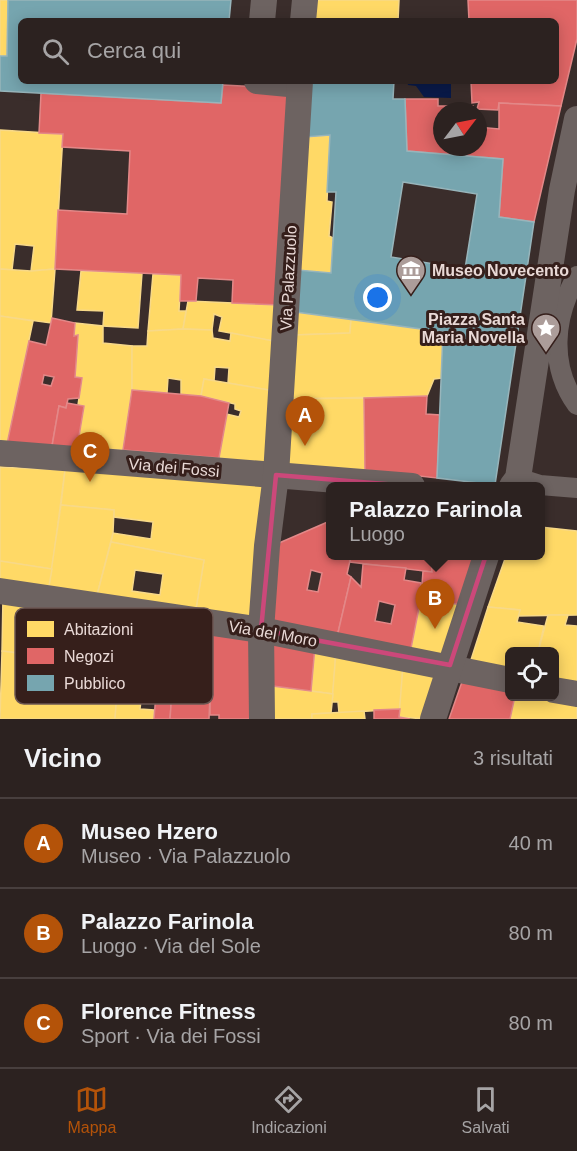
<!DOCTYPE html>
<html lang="it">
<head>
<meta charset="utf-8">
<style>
  :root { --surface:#2c2220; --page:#342a29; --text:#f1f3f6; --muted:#a6a4a5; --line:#483f3e; --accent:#b45309 }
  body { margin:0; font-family:Arial,sans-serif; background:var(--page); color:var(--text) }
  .controls { position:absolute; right:18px; bottom:18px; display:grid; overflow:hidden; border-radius:9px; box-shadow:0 3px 15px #0003 }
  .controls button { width:54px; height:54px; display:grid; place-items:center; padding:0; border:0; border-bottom:2px solid var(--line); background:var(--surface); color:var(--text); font:30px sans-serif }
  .compass { position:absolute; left:433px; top:102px; width:54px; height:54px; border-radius:50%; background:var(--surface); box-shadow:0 3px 15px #0003; rotate:58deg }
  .you { position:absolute; left:378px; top:298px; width:21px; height:21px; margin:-15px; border:4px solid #fff; border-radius:50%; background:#1a73e8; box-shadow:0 0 0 9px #1a73e833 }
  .badge { display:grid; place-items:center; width:39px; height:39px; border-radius:50%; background:var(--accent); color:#fff; font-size:20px; font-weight:700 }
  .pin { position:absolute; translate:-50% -50px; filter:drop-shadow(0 2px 3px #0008) }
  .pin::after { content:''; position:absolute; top:32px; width:21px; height:18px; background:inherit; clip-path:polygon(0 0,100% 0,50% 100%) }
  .popup { position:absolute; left:326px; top:482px; width:219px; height:78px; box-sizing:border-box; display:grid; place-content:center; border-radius:9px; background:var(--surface); filter:drop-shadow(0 2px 4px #0005); font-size:20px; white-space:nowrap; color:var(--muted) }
  .popup b { font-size:22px; color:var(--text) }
  .popup::after { content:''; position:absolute; left:50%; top:100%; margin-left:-12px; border:12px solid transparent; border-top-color:var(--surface) }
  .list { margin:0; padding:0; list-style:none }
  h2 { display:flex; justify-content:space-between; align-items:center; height:78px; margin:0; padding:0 24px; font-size:26px }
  h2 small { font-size:20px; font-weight:400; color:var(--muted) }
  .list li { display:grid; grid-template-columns:39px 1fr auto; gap:18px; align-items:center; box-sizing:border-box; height:90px; padding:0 24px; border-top:2px solid var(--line) }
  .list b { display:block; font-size:22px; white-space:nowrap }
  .list p { margin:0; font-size:20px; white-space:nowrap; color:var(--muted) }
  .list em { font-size:20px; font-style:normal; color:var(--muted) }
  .icon { flex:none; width:33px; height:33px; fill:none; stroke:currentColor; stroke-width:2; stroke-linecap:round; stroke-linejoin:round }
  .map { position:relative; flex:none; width:577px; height:719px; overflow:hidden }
  .search { position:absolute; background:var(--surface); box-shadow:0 3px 15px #0003; left:18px; right:18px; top:18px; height:66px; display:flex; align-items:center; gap:15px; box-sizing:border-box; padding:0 21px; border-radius:9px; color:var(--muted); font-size:22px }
  .sheet { height:348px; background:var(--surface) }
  nav { display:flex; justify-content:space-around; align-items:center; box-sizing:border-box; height:84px; border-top:2px solid var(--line); background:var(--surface); font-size:16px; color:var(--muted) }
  nav a { display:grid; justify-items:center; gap:3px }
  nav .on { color:var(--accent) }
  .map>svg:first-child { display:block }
</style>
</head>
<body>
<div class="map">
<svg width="577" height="719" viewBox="0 0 577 719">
  <rect width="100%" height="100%" fill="#3a2d2b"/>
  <path fill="#091a49" d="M407,81H451V98L424,97L416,86L408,85Z"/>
  <g fill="#ffd966" stroke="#f8d988" stroke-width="1.5" fill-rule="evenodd">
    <path d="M0,0H8L7,56H0Z"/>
    <path d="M313,0H399L398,21H311Z"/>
    <path d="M0,130L63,134L55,269L31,271L34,246L15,244L12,270L0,269Z"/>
    <path d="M330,135L327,201L332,202L329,236L333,238L331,273L298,270L305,137Z"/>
    <path d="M0,269L31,271L55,269L51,323L0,316Z"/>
    <path d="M81,271L142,273L138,328L103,326L104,311L77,310Z"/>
    <path d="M153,274L181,275L179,311H186L183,329L148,331Z"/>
    <path d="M188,301L281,305L279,342L219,331L222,317L214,314L212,330L183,329Z"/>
    <path d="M296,312L351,319L350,333L294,335Z"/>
    <path d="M0,316L33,321L7,444L0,443Z"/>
    <path d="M351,319L443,332L442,378L434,379L427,396L289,399L294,335L350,333Z"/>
    <path d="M75,323L103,326V343L132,346V390L123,450L77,448L84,406L78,405L82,378L75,377L78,335L74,336Z"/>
    <path d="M183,329L212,330L213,338L230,341L231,333L279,342L275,391L228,383L229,368L215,367L214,381L204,379L201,396L181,395V380L168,378L167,393L132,390V346H147L148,331Z"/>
    <path d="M204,379L275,391L269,463L219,458L226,414L239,417L241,411L235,409V404L201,396Z"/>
    <path d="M364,398L365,470L283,465L289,399Z"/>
    <path d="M0,467L65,470L52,569L0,561Z"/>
    <path d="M65,470L268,486L254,625L195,615L204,560L111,542L113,533L151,539L153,522L114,517V510L61,505Z"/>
    <path d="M61,505L114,510L113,533L96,599L48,592Z"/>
    <path d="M540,527L577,531V615L518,616L520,610L488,607L506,556H540Z"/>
    <path d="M111,542L204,560L195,615L96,599ZM135,570L163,574L160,595L132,591Z"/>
    <path d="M0,561L52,569L48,592L0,584Z"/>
    <path d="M3,596L44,603L39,665L24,664L25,654L2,651Z"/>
    <path d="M421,598L461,605L445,663L410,653Z"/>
    <path d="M44,603L88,609L87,655L63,653V646L41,645Z"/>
    <path d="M488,607L520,610L517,622L544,626L538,652H510V676L469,666Z"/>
    <path d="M103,612L164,619V673L119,664V671L100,669Z"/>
    <path d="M548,615H568L565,625L577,626V689L554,685V652H538Z"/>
    <path d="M41,645L63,646V653L101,656L98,682L118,685L115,719H0L2,651L25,654L23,670L39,672Z"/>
    <path d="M315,646L336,651L333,694L311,691Z"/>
    <path d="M336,651L403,665L400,709L339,713L338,702H332Z"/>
    <path d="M119,664L169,674L166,693L142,692L140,709L154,710V719H115Z"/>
    <path d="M403,665L441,673L426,719L399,717Z"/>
    <path d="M273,686L333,694L331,713L312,714V719H273Z"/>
    <path d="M515,696L577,699V719H510Z"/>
    <path d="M364,711L365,719H312V714Z"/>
  </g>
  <g fill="#e06666" stroke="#e38888" stroke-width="1.5" fill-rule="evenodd">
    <path d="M468,0H577V39L561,106L499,103L498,110L477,109L479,102L472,103L471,81H556V21H469Z"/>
    <path d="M223,85L294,89L281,305L232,303L233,280L198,278L196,301H180L181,275L55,269L58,210L127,214L130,151L62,147L63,134L39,133L41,93L221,103Z"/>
    <path d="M405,99H438V106H473V111H442V147H478V127L499,129V103L561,106L534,222L499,217L503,159L407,151Z"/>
    <path d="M52,318L75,323L74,336L78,335L75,377L82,378L79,398L68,399L66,408L59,406L52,446L7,444L29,341L46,345ZM44,375L54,377L51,386L42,384Z"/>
    <path d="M132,390L201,396L229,403L219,458L123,450Z"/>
    <path d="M427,396L426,414L440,415L437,478L365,470L364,398Z"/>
    <path d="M67,403L84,406L77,448L52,446L59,406L66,408Z"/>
    <path d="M330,521V556H351L347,574L351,577L337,637L268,622L272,546ZM311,570L322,573L318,592L307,590Z"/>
    <path d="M351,556H431L432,572L350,562Z"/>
    <path d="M431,556H475L461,605L421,598L423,571L432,572Z"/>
    <path d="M363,564L406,568L404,580L421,583V598L410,653L337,637L351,577L361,587ZM379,601L395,605L391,624L375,621Z"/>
    <path d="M88,609L103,612L101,656L87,655Z"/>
    <path d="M164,619L203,625V653H192L193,668L203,669L204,695L172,692V674L164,673Z"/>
    <path d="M203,625L257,633V719H219V715H210V695H204Z"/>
    <path d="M272,638L315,646L311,691L273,686Z"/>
    <path d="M464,676L510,684V696H515L510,719H449Z"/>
    <path d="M172,692L170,719H154L156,694Z"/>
    <path d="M172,692L210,695L209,719H170Z"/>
    <path d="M400,709L399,717L410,719H374V710Z"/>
  </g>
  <g fill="#76a5af" stroke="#98b5bb" stroke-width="1.5" fill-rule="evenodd">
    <path d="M8,0H231L229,21H21V81H223L221,103L0,91V56H7Z"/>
    <path d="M308,81H394L393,99H405L407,151L503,159L499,217L534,222L495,485L437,478L443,332L296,312L298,270L331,273L336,192H327L330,135L305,137ZM403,182L477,194L465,269L391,257Z"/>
  </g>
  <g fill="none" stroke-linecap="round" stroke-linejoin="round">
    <g stroke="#6d6361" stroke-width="20">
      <path d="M577,276C553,317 549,366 577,405"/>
      <path d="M518,478L540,485L577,488"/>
    </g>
    <g stroke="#6d6361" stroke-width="26">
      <path d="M262,21L264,0"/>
      <path d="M303,21L305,0"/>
      <path d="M257,81L299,85"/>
      <path d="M0,453L412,486"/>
      <path d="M512,486L518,478L562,190L577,119"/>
      <path d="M0,591L261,630L510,680"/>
      <path d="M554,690L577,694"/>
      <path d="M262,719L261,630L267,546L276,475L300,81"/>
      <path d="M433,719L486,556"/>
    </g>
  </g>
  <path fill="none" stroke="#cc487a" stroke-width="4.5" stroke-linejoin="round" d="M276,475L506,494L450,665L261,630Z"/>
  <defs>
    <g id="museum-pin" transform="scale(1.5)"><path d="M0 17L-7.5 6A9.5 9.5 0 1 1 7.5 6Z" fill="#ac9d9a" stroke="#361f1b"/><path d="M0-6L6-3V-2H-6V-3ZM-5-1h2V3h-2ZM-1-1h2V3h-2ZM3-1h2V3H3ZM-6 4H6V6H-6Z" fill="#fff"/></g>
    <g id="sight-pin" transform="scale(1.5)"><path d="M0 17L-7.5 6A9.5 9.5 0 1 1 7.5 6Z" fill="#ac9d9a" stroke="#361f1b"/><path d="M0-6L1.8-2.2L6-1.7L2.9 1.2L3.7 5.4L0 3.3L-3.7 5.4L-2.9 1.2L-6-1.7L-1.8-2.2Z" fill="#fff"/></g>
  </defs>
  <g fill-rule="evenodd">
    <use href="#museum-pin" x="411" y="270"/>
    <use href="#sight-pin" x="546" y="328"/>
  </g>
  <g text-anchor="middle" stroke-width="6" stroke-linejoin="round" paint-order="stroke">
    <g font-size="16" font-weight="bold" fill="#e9d9d6" stroke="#361f1b" text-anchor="start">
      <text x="432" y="276">Museo Novecento</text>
      <text x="525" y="325" text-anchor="end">Piazza Santa<tspan x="525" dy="18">Maria Novella</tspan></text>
    </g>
    <g font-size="16" fill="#e9d9d6" stroke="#361f1b">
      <text transform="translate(288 278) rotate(-87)" y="6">Via Palazzuolo</text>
      <text transform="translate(174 467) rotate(5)" y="6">Via dei Fossi</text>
      <text transform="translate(273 633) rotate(10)" y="6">Via del Moro</text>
    </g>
  </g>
  <rect x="15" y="608" width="198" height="96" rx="9" fill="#361f1b" stroke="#6c5753" stroke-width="1.5"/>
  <rect x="27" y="621" width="27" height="16" fill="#ffd966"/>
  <rect x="27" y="648" width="27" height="16" fill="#e06666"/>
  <rect x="27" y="675" width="27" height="16" fill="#76a5af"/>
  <g font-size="16" fill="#e9d9d6">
    <text x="64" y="635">Abitazioni</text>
    <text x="64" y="662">Negozi</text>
    <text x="64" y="689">Pubblico</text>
  </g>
</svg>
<div class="controls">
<button><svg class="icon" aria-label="locate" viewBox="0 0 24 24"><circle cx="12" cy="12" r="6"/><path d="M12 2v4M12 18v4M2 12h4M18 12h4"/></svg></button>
</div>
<svg class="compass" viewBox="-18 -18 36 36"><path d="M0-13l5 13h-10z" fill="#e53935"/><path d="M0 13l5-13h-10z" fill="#a6a4a5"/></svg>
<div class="you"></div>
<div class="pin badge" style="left:305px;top:446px">A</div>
<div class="pin badge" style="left:435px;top:629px">B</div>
<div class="popup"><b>Palazzo Farinola</b>Luogo</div>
<div class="pin badge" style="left:90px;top:482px">C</div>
<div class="search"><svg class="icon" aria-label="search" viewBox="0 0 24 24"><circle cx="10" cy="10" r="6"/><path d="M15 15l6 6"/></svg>Cerca qui</div>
</div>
<section class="sheet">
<h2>Vicino<small>3 risultati</small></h2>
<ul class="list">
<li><span class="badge">A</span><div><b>Museo Hzero</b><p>Museo · Via Palazzuolo</p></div><em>40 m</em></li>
<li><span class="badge">B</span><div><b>Palazzo Farinola</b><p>Luogo · Via del Sole</p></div><em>80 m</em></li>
<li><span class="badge">C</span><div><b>Florence Fitness</b><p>Sport · Via dei Fossi</p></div><em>80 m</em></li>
</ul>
</section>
<nav>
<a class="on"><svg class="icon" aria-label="map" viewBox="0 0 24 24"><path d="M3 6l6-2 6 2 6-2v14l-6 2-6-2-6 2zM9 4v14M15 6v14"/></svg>Mappa</a>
<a><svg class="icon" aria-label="directions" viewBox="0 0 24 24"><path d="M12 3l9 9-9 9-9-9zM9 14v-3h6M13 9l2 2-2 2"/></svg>Indicazioni</a>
<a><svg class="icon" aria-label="saved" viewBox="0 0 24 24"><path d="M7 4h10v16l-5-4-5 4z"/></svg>Salvati</a>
</nav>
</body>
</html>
